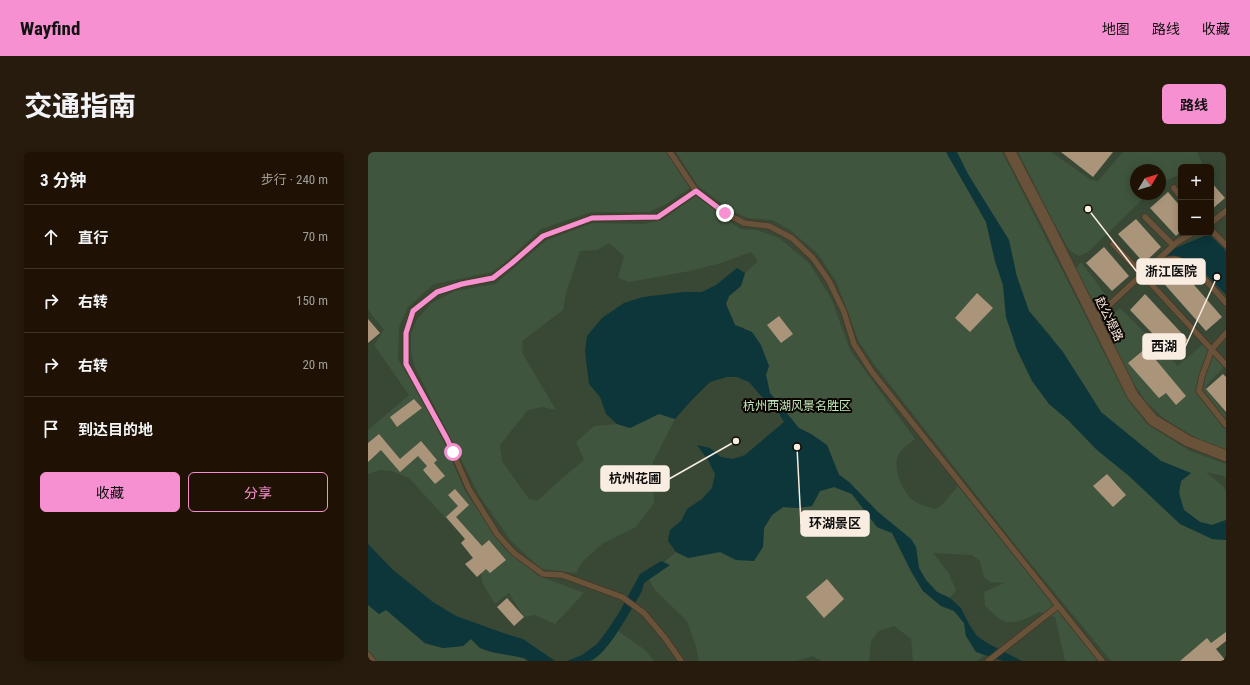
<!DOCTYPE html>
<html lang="zh">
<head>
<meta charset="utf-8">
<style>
  :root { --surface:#1f1204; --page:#271b0e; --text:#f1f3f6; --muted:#a19e9a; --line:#3c3226; --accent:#f690d0 }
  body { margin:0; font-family:"Roboto Condensed","Noto Sans SC",sans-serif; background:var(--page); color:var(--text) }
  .controls { position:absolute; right:12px; top:12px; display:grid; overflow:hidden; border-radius:6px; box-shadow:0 2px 10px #0003 }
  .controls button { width:36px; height:36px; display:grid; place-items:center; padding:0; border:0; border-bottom:1px solid var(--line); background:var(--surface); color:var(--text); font:20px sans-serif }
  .compass { position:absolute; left:762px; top:12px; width:36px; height:36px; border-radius:50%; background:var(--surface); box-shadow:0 2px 10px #0003; rotate:52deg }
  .stop { position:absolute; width:12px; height:12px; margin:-9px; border:3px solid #f690d0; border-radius:50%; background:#fff }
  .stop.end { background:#f690d0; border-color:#fff; box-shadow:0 1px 4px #0008 }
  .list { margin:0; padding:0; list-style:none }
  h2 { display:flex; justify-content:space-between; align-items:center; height:52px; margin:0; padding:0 16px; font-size:17px }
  h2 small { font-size:13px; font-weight:400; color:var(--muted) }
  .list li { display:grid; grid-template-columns:26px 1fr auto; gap:12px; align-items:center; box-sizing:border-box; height:64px; padding:0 16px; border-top:1px solid var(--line) }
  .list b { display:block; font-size:15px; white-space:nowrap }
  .list em { font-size:13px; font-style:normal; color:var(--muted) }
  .actions { display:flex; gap:8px; padding:12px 16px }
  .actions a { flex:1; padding:9px 0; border:1px solid var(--accent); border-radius:6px; text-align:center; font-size:14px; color:var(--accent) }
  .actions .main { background:var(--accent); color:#111 }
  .icon { flex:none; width:22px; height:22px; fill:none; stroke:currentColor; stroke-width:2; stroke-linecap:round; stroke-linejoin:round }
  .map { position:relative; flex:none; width:858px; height:509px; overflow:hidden; border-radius:6px }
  header { display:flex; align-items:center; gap:24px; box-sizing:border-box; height:56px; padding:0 20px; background:var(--accent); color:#111 }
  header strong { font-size:19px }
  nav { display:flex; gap:22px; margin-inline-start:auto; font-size:14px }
  .intro { display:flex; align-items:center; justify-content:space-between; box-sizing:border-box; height:96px; padding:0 24px }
  h1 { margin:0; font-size:28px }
  .button { padding:10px 18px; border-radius:6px; background:var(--accent); color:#111; font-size:14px; font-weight:700 }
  main { display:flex; gap:24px; padding:0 24px }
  aside { flex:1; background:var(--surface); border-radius:6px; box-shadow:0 2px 10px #0003 }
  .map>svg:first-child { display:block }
</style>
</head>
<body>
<header>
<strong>Wayfind</strong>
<nav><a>地图</a><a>路线</a><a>收藏</a></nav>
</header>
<div class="intro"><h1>交通指南</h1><a class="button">路线</a></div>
<main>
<aside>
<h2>3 分钟<small>步行 · 240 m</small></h2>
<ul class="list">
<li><svg class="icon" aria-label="ahead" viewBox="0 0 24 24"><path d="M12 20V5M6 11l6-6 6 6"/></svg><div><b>直行</b></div><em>70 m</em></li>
<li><svg class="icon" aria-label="right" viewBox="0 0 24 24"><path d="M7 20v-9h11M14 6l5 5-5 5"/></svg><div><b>右转</b></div><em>150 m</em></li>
<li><svg class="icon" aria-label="right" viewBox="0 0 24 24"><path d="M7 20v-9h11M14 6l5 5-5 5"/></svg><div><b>右转</b></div><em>20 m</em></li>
<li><svg class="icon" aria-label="arrive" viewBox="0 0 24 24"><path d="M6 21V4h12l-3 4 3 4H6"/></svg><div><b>到达目的地</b></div></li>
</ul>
<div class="actions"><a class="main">收藏</a><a>分享</a></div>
</aside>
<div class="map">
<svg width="858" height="509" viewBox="0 0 858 509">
  <rect width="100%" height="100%" fill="#291805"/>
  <path fill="#384835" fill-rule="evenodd" d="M0,0H858V509H0ZM813,15H843V81H813ZM768,18H792V42H768Z"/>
  <g fill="#40553e">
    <path d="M0,0H298L325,34L298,52L281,60H223L173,77L141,107L124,120L66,132L40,155L31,175L30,207L56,251L76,290L97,339L136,396L171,424L216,441L187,472L167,463L156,465L141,441L127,452L114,430L113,416L97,387L41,326L24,319L12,318L0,322V278L41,243L6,193L16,178L0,158Z"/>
    <path d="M308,0H578L618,70L627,109L635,133L638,165L681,252L700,268L729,298L844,387L858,388V480L843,491L812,509H743L649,395L508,215L491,190L468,129L450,102L421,77L404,68L380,66L364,59L330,34Z"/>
    <path d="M589,0H634L760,248L779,272L822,299L858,312V326L856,324L838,320L855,334L858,339V368L844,373L832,370L816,358L811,341L813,329L823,321L793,309L733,260L717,234L682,183L661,159L649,125L600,22Z"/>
    <path d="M650,0H683L723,28L730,29L755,0H829L836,15H813V22L792,31V18H768V42H780L720,100L711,104L702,99L684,67Z"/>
    <path d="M328,44L372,77L389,78L411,86L441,111L463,146L482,198L547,287C542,291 534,296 531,302C523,315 535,341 546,349C552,353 560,355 567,357L574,353L590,334L731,509H697L687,465L671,460C660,466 644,475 632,467C626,464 622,458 617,454L616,440L636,431L622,430L616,425L612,409L604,403L565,401L580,420L588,438L582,446L569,440L558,428L551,416L548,395L543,387L510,360L481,330L471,322L459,293L443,282L431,276L402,241L398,223L401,214L375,175L367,173L358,152L361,144L373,134L377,121L390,109L383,100L353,111L322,119L261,130L250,126L256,104L241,91L229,98L212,99L198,141L195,158L154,189L155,202L188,258L174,255L160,258L132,293L134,309L161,347L169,349L191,329L216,308L208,290L226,274L249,272L262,276L291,261L307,267L285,310L286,351L268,375L234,392L213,411L208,421L173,417L143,389L111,343L47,215L43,199V182L49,167L64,151L87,139L127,132L179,88L225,71L277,72L294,68Z"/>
    <path d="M713,110L740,146L728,155L708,116Z"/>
    <path d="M752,156L810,214L835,192L856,215L837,235L858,263V299L832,288L798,268L779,251L764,229L736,170Z"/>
    <path d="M466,335L484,342L509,375L524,381L544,421L555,439L573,454L586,458L596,471L598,484L608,500L616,503L609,509H545L543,487L526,474L511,479L503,489L501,509H454L445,504L428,509H331L328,494L319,469L288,439L279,425L308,400L320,406L352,400L368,408L395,395L396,376L404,363L415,355L430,356L452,339Z"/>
    <path d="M0,453L11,462L18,457L57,492L75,496L95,494L103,487C106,490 109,494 112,496C127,505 147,500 160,509H0Z"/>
    <path d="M250,479L277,498L286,509H223C234,501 243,491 250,479Z"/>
  </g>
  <g fill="#0c363a">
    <path d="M578,0H589L600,22L641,88L649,125L661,159L695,200L733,260L793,309L823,321L813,329L811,341L816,358L832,370L844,373L858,368V388L844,387L812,372L761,324L729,298L700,268L681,252L664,229L649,198L638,165L635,133L627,109L618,70Z"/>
    <path d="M841,82L858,99V143L826,110L809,104L791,107L805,97Z"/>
    <path d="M369,116L377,121L373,134L361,144L358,152L367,173L384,180L393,193L401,214L398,223L402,241L431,276L443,282L459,293L471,323L481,330L510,360L543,387L548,395L551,416L558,428L569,440L582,446L593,456L601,472L609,484L621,492L654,509H635L608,500L598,484L596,471L586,459L573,454L555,439L544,421L524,381L509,375L484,342L466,335L452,339L444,354L430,356L415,355L404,363L396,376L395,395L386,409L368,408L352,400L320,406L308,400L300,389L302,378L313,369L319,357L334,347L344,336L347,322L340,308L329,293L342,296L353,305L365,307L377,303L416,270L408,256L393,244L381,230L369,225H359L342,230L322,250L307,267L291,262L262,276L249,272L238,262L232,245L221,232L217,199L219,184L234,166L256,151L275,145L316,140H334L348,133Z"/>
    <path d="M0,392L25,418L65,450L88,464L138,482L155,487L187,509H160L156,506L124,500L112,496L103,487L95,494L75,496L57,491L18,458L11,462L0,453Z"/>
    <path d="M293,409L302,413L276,431L274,439C265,454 238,506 221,509C215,509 206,509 199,509L214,503L229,492L241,476L252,459L272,422Z"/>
  </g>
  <g fill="#ab957a">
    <path d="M693,0H745L725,25Z"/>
    <path d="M843,30L857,46L843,58Z"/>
    <path d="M800,40L813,55V79L808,84L782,56Z"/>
    <path d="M768,67L793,95L776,111L750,82Z"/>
    <path d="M736,95L761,124L744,139L718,111Z"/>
    <path d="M807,111L854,165L838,179L791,126Z"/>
    <path d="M609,141L625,156L602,180L587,166Z"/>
    <path d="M777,142L820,188L805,203L762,158Z"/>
    <path d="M411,164L425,182L413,191L399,173Z"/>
    <path d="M0,167L12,181L0,191Z"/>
    <path d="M778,196L818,244L808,253L798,241L791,246L760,211Z"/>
    <path d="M855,222L858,225V260L838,237Z"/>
    <path d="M46,247L54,256L29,275L22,265Z"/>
    <path d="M11,282L32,307L53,289L69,308L66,311L77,324L67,332L55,318L59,314L50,304L32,320L13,298L0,310V291Z"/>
    <path d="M739,322L758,343L745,355L725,334Z"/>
    <path d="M87,337L101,353L88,365L114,394L121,388L138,408L122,421L118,417L109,425L97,412L105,406L93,391L97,387L78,365L90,354L80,343Z"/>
    <path d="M459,427L476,447L456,466L438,445Z"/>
    <path d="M139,446L156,465L146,474L129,455Z"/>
    <path d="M858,480V489L848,497L858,509H812L839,486L843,491Z"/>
  </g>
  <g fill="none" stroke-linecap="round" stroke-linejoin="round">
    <g stroke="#463624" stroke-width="7">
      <g id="lane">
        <path d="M302,0L328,39L357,61L376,71L401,74L424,86L445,106L461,129L476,160L486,192L504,220L734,509"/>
        <path d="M806,36L813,45"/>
        <path d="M777,65L805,93"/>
        <path d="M843,71L858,59"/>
        <path d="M843,78L858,93"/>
        <path d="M745,92L774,122L858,213"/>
        <path d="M787,110C793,109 800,107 806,107C823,108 847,139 858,151"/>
        <path d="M726,167L809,90L825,81"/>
        <path d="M858,181L844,197L834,224L831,239L858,273"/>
        <path d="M0,503L5,509"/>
        <path d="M313,509L297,486L276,461L254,445L194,423L175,422L146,401L129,382L101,337L79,287L38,212V181L45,159L69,140L94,132L125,126L144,111L175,84L224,66L290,65L328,39"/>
        <path d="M620,509L690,454"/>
      </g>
    </g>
    <g stroke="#463624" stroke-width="12">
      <path id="street" d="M642,0L681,75L765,244L785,268L820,289L858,304"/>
    </g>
    <use href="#lane" stroke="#69523a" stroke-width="5.5"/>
    <use href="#street" stroke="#69523a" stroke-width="11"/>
  </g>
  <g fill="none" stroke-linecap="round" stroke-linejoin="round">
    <path stroke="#f690d0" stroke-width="5" d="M85,300L79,287L38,212V181L45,159L69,140L94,132L125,126L144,111L175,84L224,66L290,65L328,39L357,61"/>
  </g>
  <g text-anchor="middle" stroke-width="4" stroke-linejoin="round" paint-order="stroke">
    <g font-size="12" fill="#f9ece0" stroke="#0c0501">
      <text transform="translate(741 167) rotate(64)" y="4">赵公堤路</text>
    </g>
    <g font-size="12" fill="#c0e9bb" stroke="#0c0501">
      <text x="429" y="258">杭州西湖风景名胜区</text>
    </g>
  </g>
  <path fill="none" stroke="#f9ece0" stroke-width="1.5" d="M720 57L769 120M849 125L817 195M368 289L301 327M429 295L433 372"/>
  <g fill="#f9ece0" stroke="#0c0501" stroke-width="1.5">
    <circle cx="720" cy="57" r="4"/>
    <circle cx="849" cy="125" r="4"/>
    <circle cx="368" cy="289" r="4"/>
    <circle cx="429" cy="295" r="4"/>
  </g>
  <g fill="#f9ece0" stroke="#f9ece0" stroke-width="1.5">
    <rect x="769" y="107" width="68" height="25" rx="4"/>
    <rect x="775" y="182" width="42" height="25" rx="4"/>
    <rect x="233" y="314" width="68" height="25" rx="4"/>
    <rect x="433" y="359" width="68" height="25" rx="4"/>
  </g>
  <g font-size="13" text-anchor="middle" font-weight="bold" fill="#111">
    <text x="803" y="124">浙江医院</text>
    <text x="796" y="199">西湖</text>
    <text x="267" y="331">杭州花圃</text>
    <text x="467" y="376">环湖景区</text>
  </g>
</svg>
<div class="controls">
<button>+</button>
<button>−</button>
</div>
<svg class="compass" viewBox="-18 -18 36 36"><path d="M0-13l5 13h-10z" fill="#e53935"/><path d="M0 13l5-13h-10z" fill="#a19e9a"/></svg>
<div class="stop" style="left:85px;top:300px"></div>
<div class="stop end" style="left:357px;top:61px"></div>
</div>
</main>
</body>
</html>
